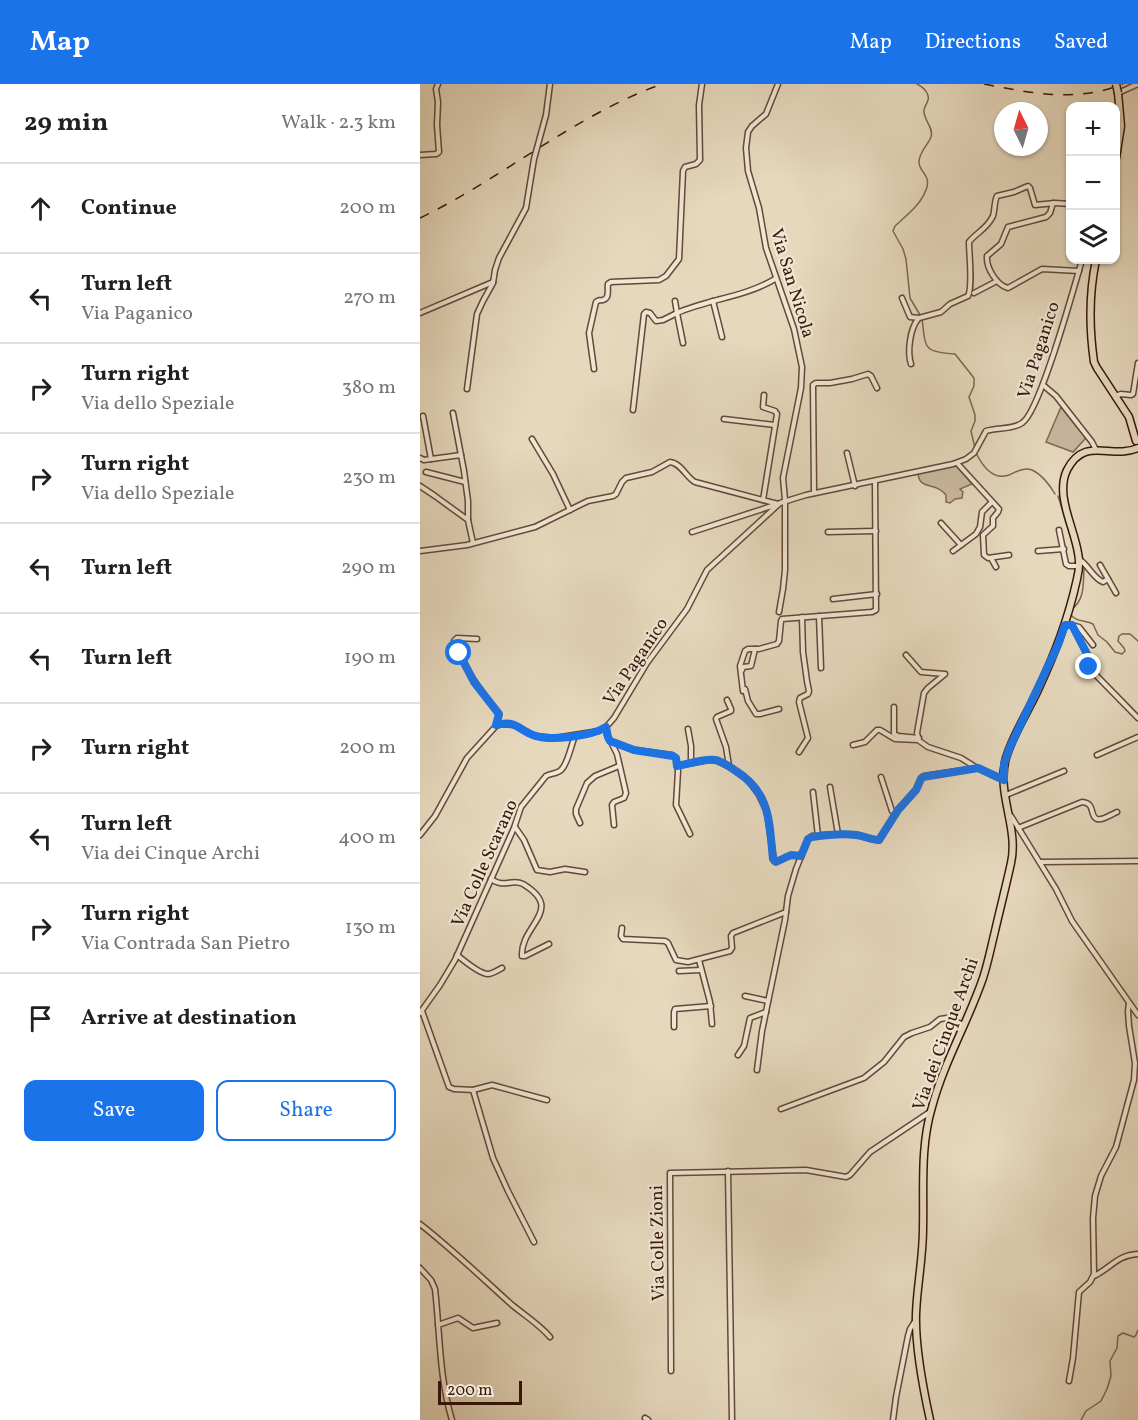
<!DOCTYPE html>
<html lang="en">
<head>
<meta charset="utf-8">
<style>
  :root { --surface:#fff; --page:#f6f6f6; --text:#202124; --muted:#757577; --line:#e0e0e0; --accent:#1a73e8 }
  body { margin:0; font-family:Vollkorn,serif; background:var(--page); color:var(--text) }
  .controls { position:absolute; right:18px; top:18px; display:grid; overflow:hidden; border-radius:12px; box-shadow:0 2px 4px #0004 }
  .controls button { width:54px; height:54px; display:grid; place-items:center; padding:0; border:0; border-bottom:2px solid var(--line); background:var(--surface); color:var(--text); font:30px sans-serif }
  .compass { position:absolute; left:574px; top:18px; width:54px; height:54px; border-radius:50%; background:var(--surface); box-shadow:0 2px 4px #0004; rotate:355deg }
  .scale { position:absolute; left:18px; bottom:15px; width:84px; box-sizing:border-box; padding-left:6px; border:3px solid #39180b; border-top:0; font-size:16px; line-height:21px; white-space:nowrap; color:#39180b; -webkit-text-stroke:4px #efe6d4; paint-order:stroke }
  .stop { position:absolute; width:18px; height:18px; margin:-14px; border:4px solid #1a73e8; border-radius:50%; background:#fff }
  .stop.end { background:#1a73e8; border-color:#fff; box-shadow:0 2px 6px #0008 }
  .list { margin:0; padding:0; list-style:none }
  h2 { display:flex; justify-content:space-between; align-items:center; height:78px; margin:0; padding:0 24px; font-size:26px }
  h2 small { font-size:20px; font-weight:400; color:var(--muted) }
  .list li { display:grid; grid-template-columns:39px 1fr auto; gap:18px; align-items:center; box-sizing:border-box; height:90px; padding:0 24px; border-top:2px solid var(--line) }
  .list b { display:block; font-size:22px; white-space:nowrap }
  .list p { margin:0; font-size:20px; white-space:nowrap; color:var(--muted) }
  .list em { font-size:20px; font-style:normal; color:var(--muted) }
  .actions { display:flex; gap:12px; padding:18px 24px }
  .actions a { flex:1; padding:14px 0; border:2px solid var(--accent); border-radius:12px; text-align:center; font-size:21px; color:var(--accent) }
  .actions .main { background:var(--accent); color:#fff }
  .icon { flex:none; width:33px; height:33px; fill:none; stroke:currentColor; stroke-width:2; stroke-linecap:round; stroke-linejoin:round }
  .map { position:relative; flex:none; width:718px; height:1336px; overflow:hidden }
  header { display:flex; align-items:center; gap:36px; box-sizing:border-box; height:84px; padding:0 30px; background:var(--accent); color:#fff }
  header strong { font-size:28px }
  nav { display:flex; gap:33px; margin-inline-start:auto; font-size:21px }
  main { display:flex }
  aside { flex:1; background:var(--surface) }
  .map>svg:first-child { display:block }
</style>
</head>
<body>
<header>
<strong>Map</strong>
<nav><a>Map</a><a>Directions</a><a>Saved</a></nav>
</header>
<main>
<aside>
<h2>29 min<small>Walk · 2.3 km</small></h2>
<ul class="list">
<li><svg class="icon" aria-label="ahead" viewBox="0 0 24 24"><path d="M12 20V5M6 11l6-6 6 6"/></svg><div><b>Continue</b></div><em>200 m</em></li>
<li><svg class="icon" aria-label="left" viewBox="0 0 24 24"><path d="M17 20v-9H6M10 6l-5 5 5 5"/></svg><div><b>Turn left</b><p>Via Paganico</p></div><em>270 m</em></li>
<li><svg class="icon" aria-label="right" viewBox="0 0 24 24"><path d="M7 20v-9h11M14 6l5 5-5 5"/></svg><div><b>Turn right</b><p>Via dello Speziale</p></div><em>380 m</em></li>
<li><svg class="icon" aria-label="right" viewBox="0 0 24 24"><path d="M7 20v-9h11M14 6l5 5-5 5"/></svg><div><b>Turn right</b><p>Via dello Speziale</p></div><em>230 m</em></li>
<li><svg class="icon" aria-label="left" viewBox="0 0 24 24"><path d="M17 20v-9H6M10 6l-5 5 5 5"/></svg><div><b>Turn left</b></div><em>290 m</em></li>
<li><svg class="icon" aria-label="left" viewBox="0 0 24 24"><path d="M17 20v-9H6M10 6l-5 5 5 5"/></svg><div><b>Turn left</b></div><em>190 m</em></li>
<li><svg class="icon" aria-label="right" viewBox="0 0 24 24"><path d="M7 20v-9h11M14 6l5 5-5 5"/></svg><div><b>Turn right</b></div><em>200 m</em></li>
<li><svg class="icon" aria-label="left" viewBox="0 0 24 24"><path d="M17 20v-9H6M10 6l-5 5 5 5"/></svg><div><b>Turn left</b><p>Via dei Cinque Archi</p></div><em>400 m</em></li>
<li><svg class="icon" aria-label="right" viewBox="0 0 24 24"><path d="M7 20v-9h11M14 6l5 5-5 5"/></svg><div><b>Turn right</b><p>Via Contrada San Pietro</p></div><em>130 m</em></li>
<li><svg class="icon" aria-label="arrive" viewBox="0 0 24 24"><path d="M6 21V4h12l-3 4 3 4H6"/></svg><div><b>Arrive at destination</b></div></li>
</ul>
<div class="actions"><a class="main">Save</a><a>Share</a></div>
</aside>
<div class="map">
<svg width="718" height="1336" viewBox="0 0 718 1336">
  <rect width="100%" height="100%" fill="#e6d8bd"/>
  <filter id="stains"><feTurbulence type="fractalNoise" baseFrequency=".00333" numOctaves="4"/><feColorMatrix values="0 0 0 0 .2 0 0 0 0 .09 0 0 0 0 .02 0 0 0 .5 -.17"/></filter>
  <radialGradient id="worn" r=".72"><stop offset=".6" stop-color="#630" stop-opacity="0"/><stop offset="1" stop-color="#630" stop-opacity=".3"/></radialGradient>
  <g fill="#c9b79f" stroke="#816855" stroke-width="1.5">
    <path d="M641,323L666,354L653,368L626,358Z"/>
    <path d="M536,381L552,400L540,405L543,408L542,414L535,415L530,419L526,418V411C515,397 500,407 498,390Z"/>
  </g>
  <g fill="none" stroke-linecap="round" stroke-linejoin="round">
    <g stroke="#7d6451" stroke-width="1.5">
      <path d="M497,0C501,2 505,5 507,9C511,16 505,20 504,26C503,36 514,43 511,53C508,61 499,68 499,78C499,88 510,90 507,103C502,120 487,131 475,142L473,147L483,165L486,175L490,214L500,231"/>
      <path d="M502,235C506,264 502,268 535,270L554,294V302L549,313L555,331V337L551,347L555,364"/>
      <path d="M556,369C562,381 573,397 589,391C596,388 604,383 612,386C621,390 630,401 635,410"/>
      <path d="M638,412L640,418L655,468"/>
      <path d="M652,525C665,515 663,500 664,485L663,482"/>
      <path d="M650,529C654,538 665,536 673,540L678,551L687,558L695,568L702,570L705,567L704,564L698,557L699,552L702,550H710L718,557"/>
      <path d="M661,1336L666,1327L681,1317L687,1305L691,1292L690,1277L697,1264L698,1252L703,1249L714,1253L716,1251L718,1246"/>
    </g>
    <g stroke="#644838" stroke-width="7">
      <g id="minor">
        <path d="M358,0L346,30L332,42L328,48L326,64L328,87L339,124L346,164L374,245L382,283L381,304L363,394L365,416V486L363,505L359,528"/>
        <path d="M698,9L718,0"/>
        <path d="M0,71L16,70L19,68L17,41L18,18L16,5L18,0"/>
        <path d="M633,119L630,129L626,133L588,143L581,160L567,172C566,183 576,201 588,204L622,185L659,187"/>
        <path d="M554,209L577,197"/>
        <path d="M482,214L490,233L499,234L521,228L530,220L548,212C553,203 549,170 549,158C557,148 567,145 573,132C575,126 574,118 577,112L594,108L608,102L610,104L615,121L635,119L650,120"/>
        <path d="M293,217L302,253"/>
        <path d="M0,229L73,198"/>
        <path d="M263,259L257,229C289,215 325,213 355,195"/>
        <path d="M491,280C487,268 490,245 498,235"/>
        <path d="M174,285L169,249L176,218C181,215 177,217 183,216C190,214 187,206 188,200L191,198L239,196L246,192L259,175L263,87L265,83L276,80L280,76L279,21L282,0"/>
        <path d="M623,301L636,312L672,358L676,366"/>
        <path d="M47,305L57,230L63,217L73,199L75,186L79,174L106,124L114,75L126,31L130,0"/>
        <path d="M695,312L701,310L711,311L713,310L718,279"/>
        <path d="M213,326L224,230L226,228L230,229L236,237L243,236L257,229L255,217"/>
        <path d="M33,329L44,387L48,417V436L53,459"/>
        <path d="M3,332L11,375"/>
        <path d="M304,335L355,341"/>
        <path d="M112,355L133,390L150,426"/>
        <path d="M427,369L435,402"/>
        <path d="M0,374L4,376L41,371"/>
        <path d="M537,379L579,425L578,428L573,434V442L563,451L564,471L568,474L589,471"/>
        <path d="M6,388L45,398"/>
        <path d="M0,402L15,412L48,436"/>
        <path d="M394,409L393,301L396,299H410L432,295L448,290L451,292L457,304"/>
        <path d="M343,416L357,330L355,327L343,323L344,311"/>
        <path d="M521,439L541,461"/>
        <path d="M639,446L646,480L649,482H659"/>
        <path d="M272,448L358,420"/>
        <path d="M408,448L456,447"/>
        <path d="M0,467L47,461L115,443L168,417L193,412L196,410L202,398L206,394L232,388L250,378C261,379 266,393 275,398L358,420"/>
        <path d="M533,467L556,450L560,443L562,428L572,418"/>
        <path d="M618,467L644,465"/>
        <path d="M571,474L576,483"/>
        <path d="M660,476C669,482 673,494 683,498L688,495"/>
        <path d="M680,481L696,509"/>
        <path d="M413,515L457,510"/>
        <path d="M399,532L401,584"/>
        <path d="M645,541H652L667,570L670,585L718,634"/>
        <path d="M652,541L659,543L673,561"/>
        <path d="M57,555L37,554L34,557C43,584 61,607 78,629L79,632L76,641"/>
        <path d="M486,571L501,588L525,590L508,604L504,609L497,649L498,653"/>
        <path d="M322,586L323,583L331,582L335,565"/>
        <path d="M325,605L328,617L336,630H340L359,625"/>
        <path d="M323,607L320,582L325,567L328,565H339L357,560L359,557L361,537L362,535L452,528L456,526L455,398"/>
        <path d="M307,616L311,625V627L297,633L296,635L306,663L309,682"/>
        <path d="M474,623V650L478,652L499,654"/>
        <path d="M186,644L187,651L190,657L214,666L252,671L256,674L258,687L256,721L270,750"/>
        <path d="M268,645L271,662V679"/>
        <path d="M191,658L197,670L206,709L204,714L194,718L192,721L194,741"/>
        <path d="M433,661L445,658L457,646H460L475,655L498,656L508,663L541,674L557,684"/>
        <path d="M379,668L388,654L379,618L380,614L388,610L389,607L387,597L383,568L382,533"/>
        <path d="M677,671L718,653"/>
        <path d="M257,682L288,676H296L310,683L328,696L339,711L347,728L354,777C365,778 364,768 381,773"/>
        <path d="M461,693L472,727L476,729"/>
        <path d="M410,703L418,750"/>
        <path d="M393,708L398,752"/>
        <path d="M586,711L644,687"/>
        <path d="M591,732L636,805L652,837L718,931"/>
        <path d="M160,739L156,730V725L167,699L175,692L199,682"/>
        <path d="M95,743L104,756L117,786L130,788L145,785L165,788"/>
        <path d="M598,744L662,718C676,719 669,732 677,735C682,737 692,730 697,728"/>
        <path d="M0,751L15,732L47,674L76,642L82,640L95,641L115,652L135,654L179,647L187,642L194,634L227,579L267,525L287,486L360,419L386,411L533,380L546,375L554,369L566,347C578,343 592,346 602,339C620,328 654,203 662,176"/>
        <path d="M620,778L718,777"/>
        <path d="M71,795C72,796 78,799 80,799C88,801 94,795 103,800C146,826 100,841 102,872H105L129,860"/>
        <path d="M202,844L201,852L203,855L245,857L248,859L256,876L268,878L310,867L312,864L311,852L313,849L366,828"/>
        <path d="M37,871C43,876 60,890 68,890C72,890 78,886 82,884"/>
        <path d="M279,876L290,918L292,940"/>
        <path d="M259,887L281,886"/>
        <path d="M325,912L348,917"/>
        <path d="M2,927L29,1003L34,1005L53,1006L73,1074L88,1107L114,1158"/>
        <path d="M0,929L20,901L35,876L94,744L101,723L126,692C131,689 137,690 141,686C148,680 151,661 155,652"/>
        <path d="M254,943V928L255,925L291,922"/>
        <path d="M318,971L324,962L330,934L346,928"/>
        <path d="M337,986L342,947L365,836L368,812L376,785L388,755L392,752C407,751 422,749 436,751C444,752 452,756 459,756L478,726L496,706L501,694L504,692L558,684L583,696"/>
        <path d="M53,1006L72,1001L127,1016"/>
        <path d="M361,1025L444,994L464,978L484,953L492,949L510,943L520,935L527,934L544,941"/>
        <path d="M308,1087L312,1336"/>
        <path d="M0,1140C32,1165 61,1193 91,1220C104,1231 119,1240 130,1253"/>
        <path d="M0,1184L11,1196L15,1205C20,1249 19,1293 32,1336"/>
        <path d="M674,1192C691,1184 697,1171 718,1170"/>
        <path d="M18,1241L38,1234L53,1244L77,1239"/>
        <path d="M251,1287L250,1089L386,1086L426,1093L430,1091L450,1068L510,1028"/>
        <path d="M649,1297L653,1274L659,1208L670,1198L674,1190L673,1134L675,1112L681,1092L696,1063L714,996L715,979L709,942L708,927L709,919"/>
        <path d="M225,1334L228,1336"/>
        <path d="M473,1336L476,1313L488,1252L490,1245L495,1237"/>
      </g>
    </g>
    <g stroke="#39180b" stroke-width="9">
      <g id="major">
        <path d="M696,74L701,42L698,9"/>
        <path d="M676,176C669,209 669,243 674,278L677,284L709,333L716,357"/>
        <path d="M510,1336C503,1304 495,1263 496,1230C497,1202 503,1174 503,1145C504,1104 500,1063 512,1023C524,978 548,938 563,894C568,879 571,863 575,847C580,825 586,802 591,779C599,744 576,709 586,674C593,650 608,628 618,606C635,569 648,536 657,495C659,487 660,478 658,469C654,443 635,411 647,386C665,351 691,376 718,364"/>
      </g>
    </g>
    <use href="#minor" stroke="#efe6d4" stroke-width="4"/>
    <use href="#major" stroke="#e6d8bd" stroke-width="6"/>
    <g stroke="#39180b" stroke-width="1.5" stroke-dasharray="10 10" stroke-linecap="butt">
      <path d="M564,0C612,9 655,19 703,0"/>
      <path d="M0,134C83,94 155,31 242,0"/>
    </g>
    <g stroke="#39180b" stroke-width="9" stroke-linecap="butt">
      <path id="major-bridge" d="M696,0L698,9"/>
    </g>
    <use href="#major-bridge" stroke="#e6d8bd" stroke-width="6"/>
  </g>
  <g fill="none" stroke-linecap="round" stroke-linejoin="round">
    <path stroke="#1a73e8" stroke-width="8" d="M39,569L54,598L79,630L76,641C98,635 99,648 116,652C131,657 172,652 186,643L188,653L190,657L214,666L253,672L256,674L257,682C268,680 285,674 295,676C302,677 310,683 316,687C351,709 349,738 353,775L356,778L371,771L381,772L388,755L392,753C406,751 421,749 436,751C444,752 452,756 459,756L478,726L496,706L501,695L503,693L558,684L584,696V680L590,663L638,561L645,541H652L667,570L669,583"/>
  </g>
  <g text-anchor="middle" stroke-width="4.5" stroke-linejoin="round" paint-order="stroke">
    <g font-size="18" fill="#39180b" stroke="#efe6d4">
      <text transform="translate(373 199) rotate(73)" y="6">Via San Nicola</text>
      <text transform="translate(618 266) rotate(-72)" y="6">Via Paganico</text>
      <text transform="translate(215 577) rotate(-56)" y="6">Via Paganico</text>
      <text transform="translate(64 779) rotate(-66)" y="6">Via Colle Scarano</text>
      <text transform="translate(525 950) rotate(-70)" y="6">Via dei Cinque Archi</text>
      <text transform="translate(237 1159) rotate(-91)" y="6">Via Colle Zioni</text>
    </g>
  </g>
  <rect width="100%" height="100%" filter="url(#stains)"/>
  <rect width="100%" height="100%" fill="url(#worn)"/>
</svg>
<div class="controls">
<button>+</button>
<button>−</button>
<button><svg class="icon" aria-label="layers" viewBox="0 0 24 24"><path d="M12 4l9 5-9 5-9-5zM3 14l9 5 9-5"/></svg></button>
</div>
<svg class="compass" viewBox="-18 -18 36 36"><path d="M0-13l5 13h-10z" fill="#e53935"/><path d="M0 13l5-13h-10z" fill="#757577"/></svg>
<div class="scale">200 m</div>
<div class="stop" style="left:39px;top:569px"></div>
<div class="stop end" style="left:669px;top:583px"></div>
</div>
</main>
</body>
</html>
